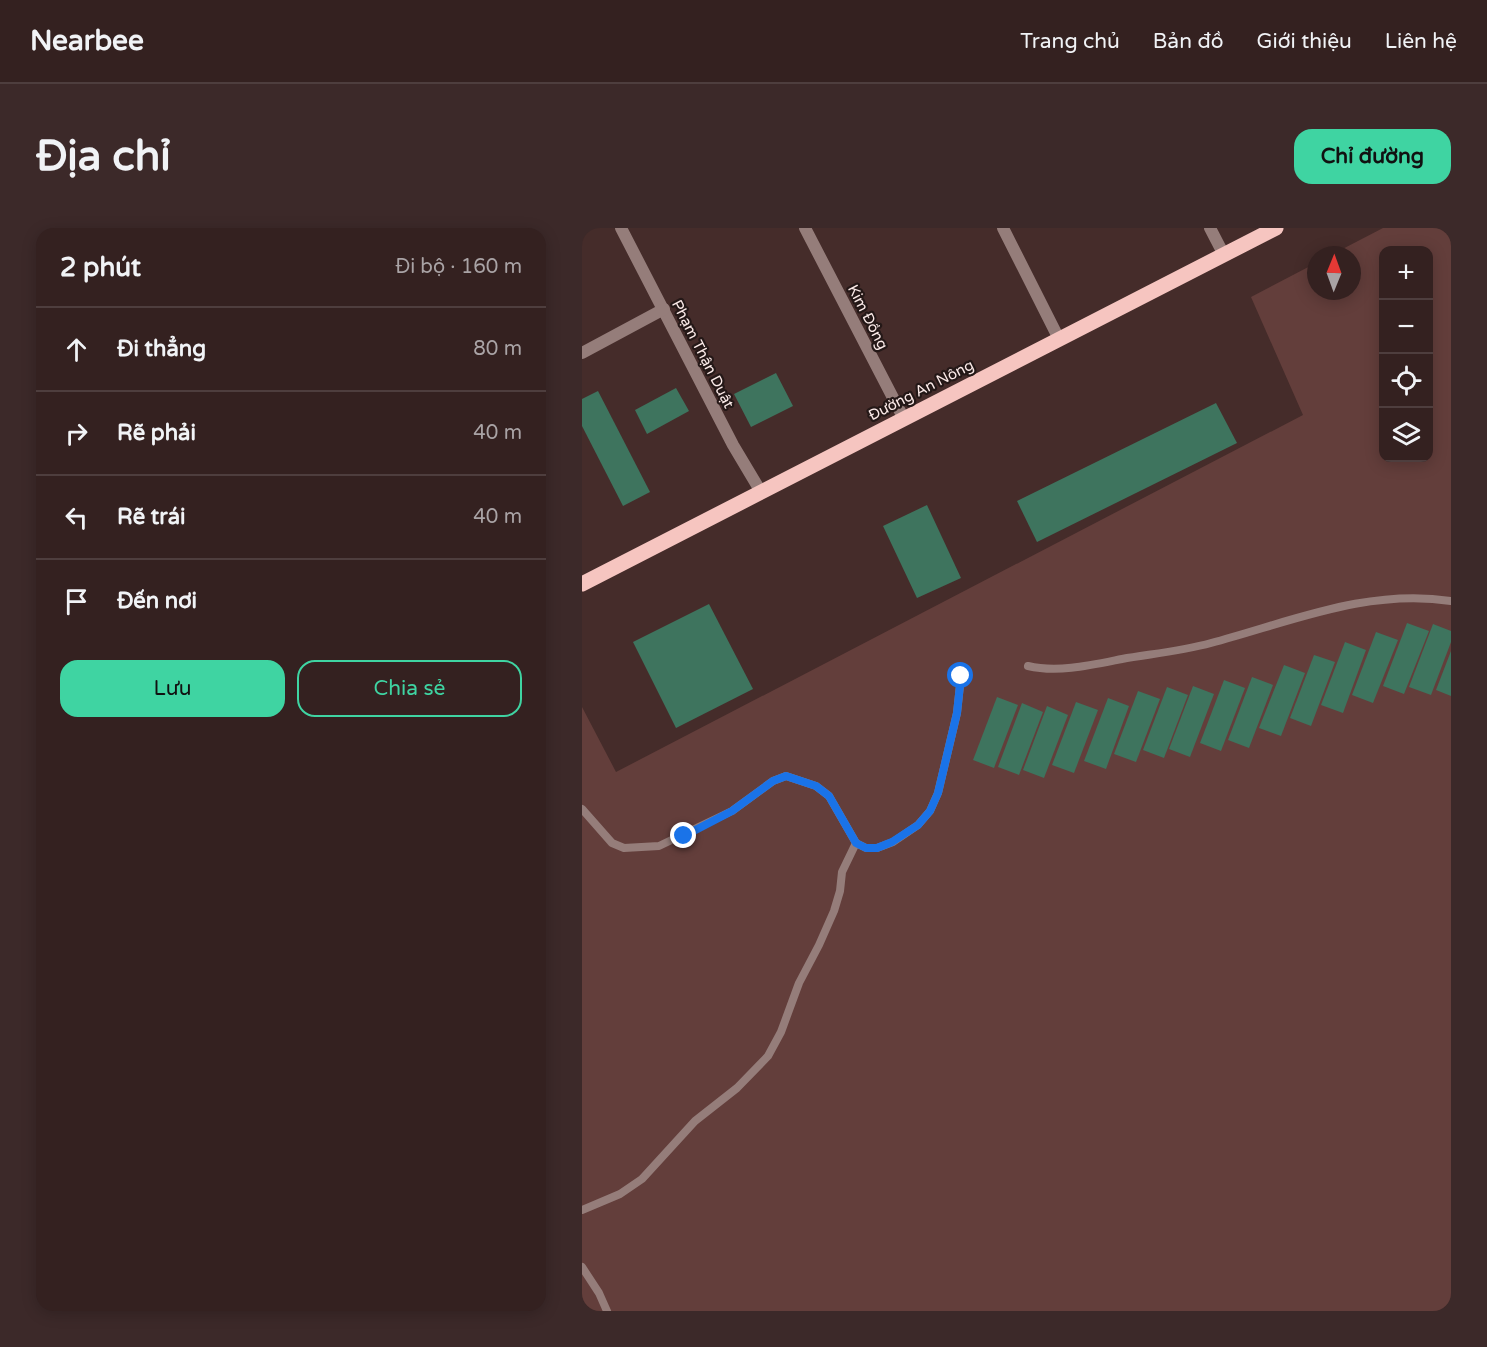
<!DOCTYPE html>
<html lang="vi">
<head>
<meta charset="utf-8">
<style>
  :root { --surface:#342120; --page:#3c2929; --text:#f1f3f6; --muted:#a9a3a5; --line:#4e3e3e; --accent:#3fd4a2 }
  body { margin:0; font-family:"Varela Round",sans-serif; background:var(--page); color:var(--text) }
  .controls { position:absolute; right:18px; top:18px; display:grid; overflow:hidden; border-radius:12px; box-shadow:0 3px 15px #0003 }
  .controls button { width:54px; height:54px; display:grid; place-items:center; padding:0; border:0; border-bottom:2px solid var(--line); background:var(--surface); color:var(--text); font:30px sans-serif }
  .compass { position:absolute; left:725px; top:18px; width:54px; height:54px; border-radius:50%; background:var(--surface); box-shadow:0 3px 15px #0003; rotate:1deg }
  .stop { position:absolute; width:18px; height:18px; margin:-14px; border:4px solid #1a73e8; border-radius:50%; background:#fff }
  .stop.end { background:#1a73e8; border-color:#fff; box-shadow:0 2px 6px #0008 }
  .list { margin:0; padding:0; list-style:none }
  h2 { display:flex; justify-content:space-between; align-items:center; height:78px; margin:0; padding:0 24px; font-size:26px }
  h2 small { font-size:20px; font-weight:400; color:var(--muted) }
  .list li { display:grid; grid-template-columns:39px 1fr auto; gap:18px; align-items:center; box-sizing:border-box; height:84px; padding:0 24px; border-top:2px solid var(--line) }
  .list b { display:block; font-size:22px; white-space:nowrap }
  .list em { font-size:20px; font-style:normal; color:var(--muted) }
  .actions { display:flex; gap:12px; padding:18px 24px }
  .actions a { flex:1; padding:14px 0; border:2px solid var(--accent); border-radius:18px; text-align:center; font-size:21px; color:var(--accent) }
  .actions .main { background:var(--accent); color:#111 }
  .icon { flex:none; width:33px; height:33px; fill:none; stroke:currentColor; stroke-width:2; stroke-linecap:round; stroke-linejoin:round }
  .map { position:relative; flex:none; width:869px; height:1083px; overflow:hidden; border-radius:18px }
  header { display:flex; align-items:center; gap:36px; box-sizing:border-box; height:84px; padding:0 30px; background:var(--surface); border-bottom:2px solid var(--line) }
  header strong { font-size:28px }
  nav { display:flex; gap:33px; margin-inline-start:auto; font-size:21px }
  .intro { display:flex; align-items:center; justify-content:space-between; box-sizing:border-box; height:144px; padding:0 36px }
  h1 { margin:0; font-size:42px }
  .button { padding:15px 27px; border-radius:18px; background:var(--accent); color:#111; font-size:21px; font-weight:700 }
  main { display:flex; gap:36px; padding:0 36px }
  aside { flex:1; background:var(--surface); border-radius:18px; box-shadow:0 3px 15px #0003 }
  .map>svg:first-child { display:block }
</style>
</head>
<body>
<header>
<strong>Nearbee</strong>
<nav><a>Trang chủ</a><a>Bản đồ</a><a>Giới thiệu</a><a>Liên hệ</a></nav>
</header>
<div class="intro"><h1>Địa chỉ</h1><a class="button">Chỉ đường</a></div>
<main>
<aside>
<h2>2 phút<small>Đi bộ · 160 m</small></h2>
<ul class="list">
<li><svg class="icon" aria-label="ahead" viewBox="0 0 24 24"><path d="M12 20V5M6 11l6-6 6 6"/></svg><div><b>Đi thẳng</b></div><em>80 m</em></li>
<li><svg class="icon" aria-label="right" viewBox="0 0 24 24"><path d="M7 20v-9h11M14 6l5 5-5 5"/></svg><div><b>Rẽ phải</b></div><em>40 m</em></li>
<li><svg class="icon" aria-label="left" viewBox="0 0 24 24"><path d="M17 20v-9H6M10 6l-5 5 5 5"/></svg><div><b>Rẽ trái</b></div><em>40 m</em></li>
<li><svg class="icon" aria-label="arrive" viewBox="0 0 24 24"><path d="M6 21V4h12l-3 4 3 4H6"/></svg><div><b>Đến nơi</b></div></li>
</ul>
<div class="actions"><a class="main">Lưu</a><a>Chia sẻ</a></div>
</aside>
<div class="map">
<svg width="869" height="1083" viewBox="0 0 869 1083">
  <rect width="100%" height="100%" fill="#452c2a"/>
  <path fill="#633e3b" fill-rule="evenodd" d="M801,0H869V1083H0V479L34,544L721,187L669,69L734,35V63H770V27H749ZM802,22H846V230H802Z"/>
  <g fill="#3e745e">
    <path d="M194,145L211,178L169,199L152,166Z"/>
    <path d="M94,160L107,183L65,206L53,182Z"/>
    <path d="M16,163L68,264L41,278L0,198V171Z"/>
    <path d="M634,175L655,215L455,314L435,273Z"/>
    <path d="M345,277L379,350L335,370L301,298Z"/>
    <path d="M127,376L171,461L94,500L51,414Z"/>
    <path d="M825,395L847,403L822,466L801,458Z"/>
    <path d="M851,396L869,403V414L849,467L827,459Z"/>
    <path d="M794,404L816,412L791,475L770,467Z"/>
    <path d="M763,414L784,422L761,485L739,477Z"/>
    <path d="M869,423V468L854,462Z"/>
    <path d="M732,427L753,434L729,498L708,490Z"/>
    <path d="M702,437L723,445L699,508L677,500Z"/>
    <path d="M670,449L691,457L667,520L646,512Z"/>
    <path d="M642,452L663,460L639,523L618,515Z"/>
    <path d="M611,458L632,466L608,529L587,521Z"/>
    <path d="M585,459L606,467L582,530L561,522Z"/>
    <path d="M556,463L578,471L554,534L532,526Z"/>
    <path d="M415,469L436,477L412,540L391,532Z"/>
    <path d="M526,470L547,478L524,541L502,533Z"/>
    <path d="M494,474L516,482L492,545L470,537Z"/>
    <path d="M440,475L461,484L437,547L416,539Z"/>
    <path d="M465,478L486,487L462,550L441,542Z"/>
  </g>
  <g fill="none" stroke-linecap="round" stroke-linejoin="round">
    <g stroke="#957d7a" stroke-width="8">
      <path d="M446,438C476,445 510,437 540,431C569,426 600,423 629,415C708,394 786,360 869,373"/>
      <path d="M0,581L30,615L42,620L77,618L150,583L191,553L204,548L234,558L247,568L274,615L284,620H295L311,614L336,597L348,583L356,565L375,485L379,448"/>
      <path d="M0,982L38,966L60,951L113,893L155,860L186,828L199,804L217,755L237,717L252,683L258,663L260,644L274,615"/>
      <path d="M0,1039L17,1065L25,1083"/>
    </g>
    <g stroke="#957d7a" stroke-width="12">
      <path d="M39,0L151,217L179,264"/>
      <path d="M223,0L322,191"/>
      <path d="M628,0L642,27"/>
      <path d="M0,125L82,81"/>
    </g>
    <path stroke="#957d7a" stroke-width="12" d="M421,0L477,111"/>
    <path stroke="#f6c5c0" stroke-width="15" d="M0,356L694,0"/>
  </g>
  <g fill="none" stroke-linecap="round" stroke-linejoin="round">
    <path stroke="#1a73e8" stroke-width="8" d="M102,608L150,583L191,553L204,548L234,558L247,568L274,615L284,620H295L310,614L336,597L348,583L356,565L375,485L379,448"/>
  </g>
  <g text-anchor="middle" stroke-width="4.5" stroke-linejoin="round" paint-order="stroke">
    <g font-size="15" fill="#fbeae8" stroke="#241817">
      <text transform="translate(286 89) rotate(63)" y="5">Kim Đồng</text>
      <text transform="translate(121 126) rotate(63)" y="5">Phạm Thận Duật</text>
      <text transform="translate(339 162) rotate(-27)" y="5">Đường An Nông</text>
    </g>
  </g>
</svg>
<div class="controls">
<button>+</button>
<button>−</button>
<button><svg class="icon" aria-label="locate" viewBox="0 0 24 24"><circle cx="12" cy="12" r="6"/><path d="M12 2v4M12 18v4M2 12h4M18 12h4"/></svg></button>
<button><svg class="icon" aria-label="layers" viewBox="0 0 24 24"><path d="M12 4l9 5-9 5-9-5zM3 14l9 5 9-5"/></svg></button>
</div>
<svg class="compass" viewBox="-18 -18 36 36"><path d="M0-13l5 13h-10z" fill="#e53935"/><path d="M0 13l5-13h-10z" fill="#a9a3a5"/></svg>
<div class="stop" style="left:379px;top:448px"></div>
<div class="stop end" style="left:102px;top:608px"></div>
</div>
</main>
</body>
</html>
